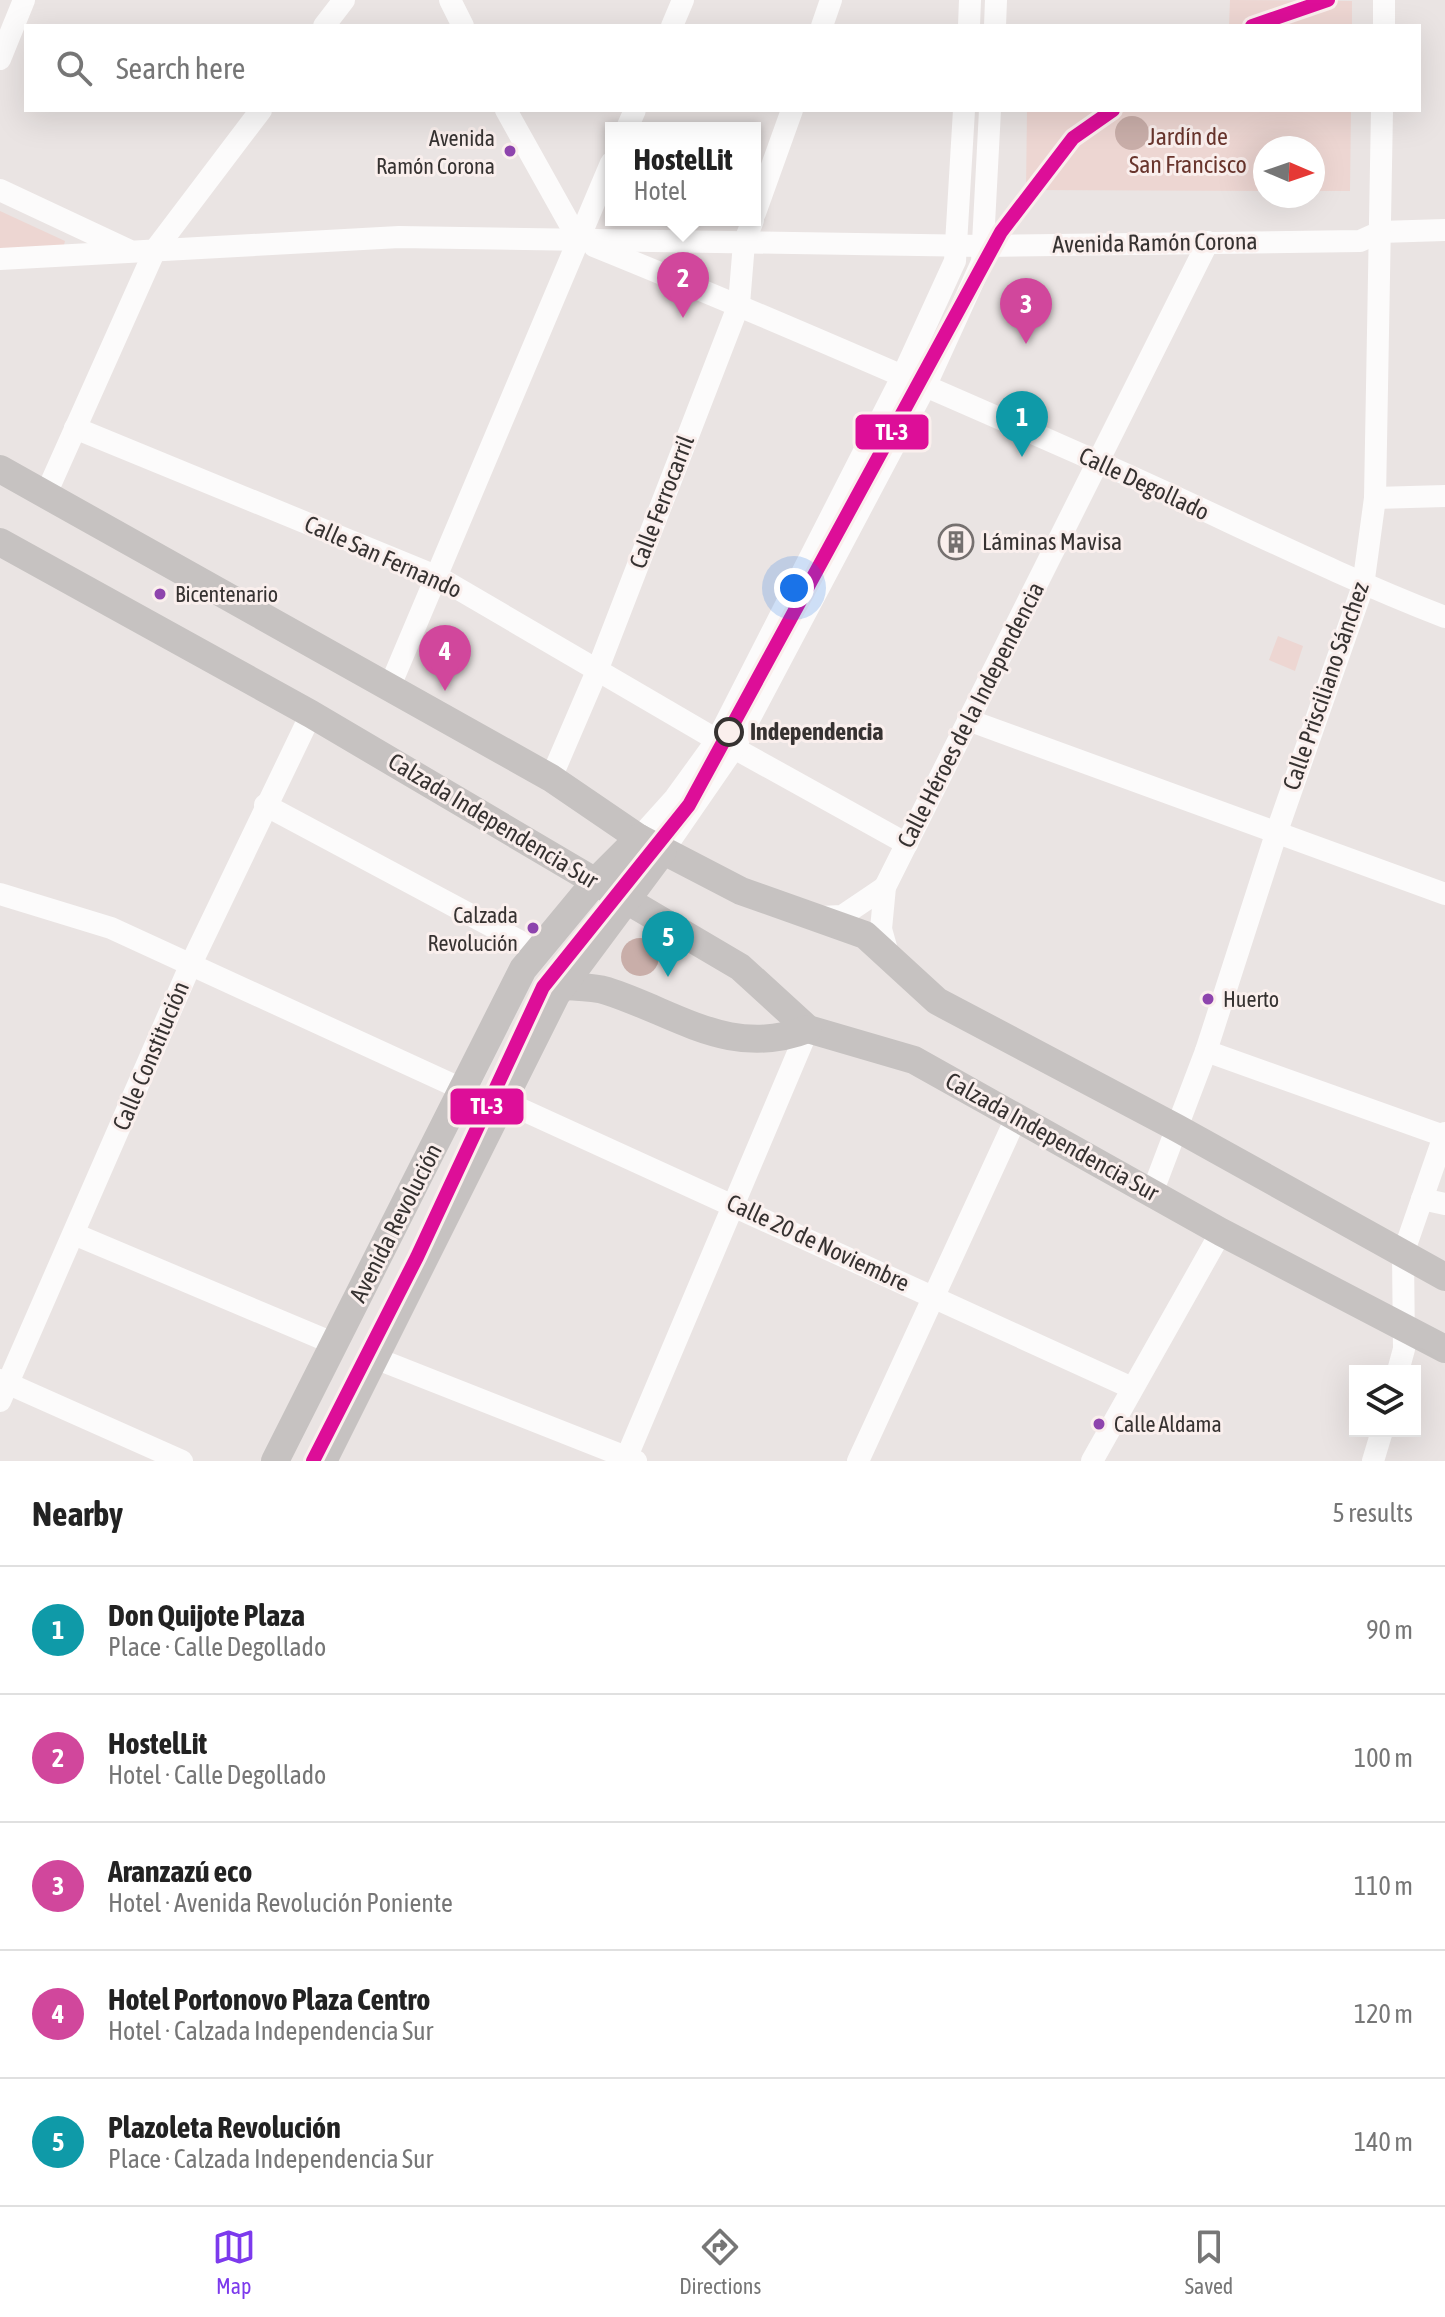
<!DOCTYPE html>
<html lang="en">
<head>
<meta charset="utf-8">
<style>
  :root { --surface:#fff; --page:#f2f2f2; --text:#222; --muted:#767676; --line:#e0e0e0; --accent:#7c3aed }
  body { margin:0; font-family:"Asap Condensed",sans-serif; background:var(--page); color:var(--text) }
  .controls { position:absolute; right:24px; bottom:24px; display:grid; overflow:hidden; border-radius:0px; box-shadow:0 8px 32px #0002 }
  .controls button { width:72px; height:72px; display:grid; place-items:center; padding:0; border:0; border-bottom:2px solid var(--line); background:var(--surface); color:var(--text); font:40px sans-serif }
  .compass { position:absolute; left:1253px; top:136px; width:72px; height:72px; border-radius:50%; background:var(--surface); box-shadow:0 8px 32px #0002; rotate:92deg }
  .you { position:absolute; left:794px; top:588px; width:28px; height:28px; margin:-20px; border:6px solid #fff; border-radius:50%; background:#1a73e8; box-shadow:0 0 0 12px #1a73e833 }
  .badge { display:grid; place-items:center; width:52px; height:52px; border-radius:50%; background:var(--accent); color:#fff; font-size:26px; font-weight:700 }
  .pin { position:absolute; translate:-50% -66px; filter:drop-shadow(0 2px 4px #0008) }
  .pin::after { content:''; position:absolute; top:42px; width:28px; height:24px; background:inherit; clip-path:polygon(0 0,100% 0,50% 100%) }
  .popup { position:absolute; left:605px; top:122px; width:156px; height:104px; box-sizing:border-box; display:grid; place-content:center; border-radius:0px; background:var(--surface); filter:drop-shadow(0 2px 6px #0005); font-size:26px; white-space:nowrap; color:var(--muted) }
  .popup b { font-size:30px; color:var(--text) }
  .popup::after { content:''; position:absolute; left:50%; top:100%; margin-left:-16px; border:16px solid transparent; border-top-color:var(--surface) }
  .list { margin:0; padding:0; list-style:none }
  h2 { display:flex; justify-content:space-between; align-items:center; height:104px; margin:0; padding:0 32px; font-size:34px }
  h2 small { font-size:26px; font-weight:400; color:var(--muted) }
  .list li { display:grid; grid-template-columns:52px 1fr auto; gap:24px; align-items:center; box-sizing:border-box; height:128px; padding:0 32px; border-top:2px solid var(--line) }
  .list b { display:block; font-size:30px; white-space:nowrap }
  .list p { margin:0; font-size:26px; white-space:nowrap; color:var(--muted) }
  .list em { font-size:26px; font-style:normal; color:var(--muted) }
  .icon { flex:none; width:44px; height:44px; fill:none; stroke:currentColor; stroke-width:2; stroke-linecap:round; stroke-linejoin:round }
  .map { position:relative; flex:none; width:1445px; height:1461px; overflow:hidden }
  .search { position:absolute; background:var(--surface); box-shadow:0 8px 32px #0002; left:24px; right:24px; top:24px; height:88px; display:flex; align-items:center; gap:20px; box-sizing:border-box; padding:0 28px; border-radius:0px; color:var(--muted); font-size:30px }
  .sheet { height:744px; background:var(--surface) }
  nav { display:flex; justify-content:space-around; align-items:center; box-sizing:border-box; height:112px; border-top:2px solid var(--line); background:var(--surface); font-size:22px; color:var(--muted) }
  nav a { display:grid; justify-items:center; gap:4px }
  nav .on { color:var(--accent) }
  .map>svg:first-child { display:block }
</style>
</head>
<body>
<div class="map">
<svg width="1445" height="1461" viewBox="0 0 1445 1461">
  <rect width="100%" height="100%" fill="#eae4e3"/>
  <g fill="#edd6d2">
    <path d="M1230,0L1352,1V26H1229Z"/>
    <path d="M1027,110H1351L1350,191H1313V148H1265V191L1026,190Z"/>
    <path d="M0,211L65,241L63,249L0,251Z"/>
    <path d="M1278,636L1303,646L1295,671L1269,660Z"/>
  </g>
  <g fill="#c9aea9">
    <circle cx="1132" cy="133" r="17"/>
    <circle cx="640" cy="957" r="19"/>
  </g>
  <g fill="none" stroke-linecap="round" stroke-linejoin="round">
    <g stroke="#fcfbfb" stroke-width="22">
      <path d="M450,0L463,26"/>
      <path d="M324,26L344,0"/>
      <path d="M672,26L683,0"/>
      <path d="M822,26L831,0"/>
      <path d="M969,26L970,0"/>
      <path d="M995,26L996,0"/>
      <path d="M1384,26V0"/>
      <path d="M0,59L24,0"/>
      <path d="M506,110L578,239"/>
      <path d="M627,128L635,110"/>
      <path d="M0,190L128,250"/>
      <path d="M755,213L792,110"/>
      <path d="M594,246C762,314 929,387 1096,461C1213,512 1326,571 1445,617"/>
      <path d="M0,259L399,237L983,246L1360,241L1380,232L1445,230"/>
      <path d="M75,428L438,577L717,740"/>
      <path d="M46,494L155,250L261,110"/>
      <path d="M1375,498L1445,496"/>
      <path d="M390,686L611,163"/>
      <path d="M968,720L1445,894"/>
      <path d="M734,748L907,844"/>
      <path d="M551,778L597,671L739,304L744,243L753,220"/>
      <path d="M265,805L536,950"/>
      <path d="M639,838L675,798L717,740L902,377L955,261L964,110"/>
      <path d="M663,851L734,748L925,387L982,262L990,110"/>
      <path d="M0,894L111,928L464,1090"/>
      <path d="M820,917L842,916L885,887"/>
      <path d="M888,954L881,929L885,887L1208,242"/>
      <path d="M1206,1051L1444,1136"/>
      <path d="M503,1101L1132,1388"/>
      <path d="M1152,1193L1206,1051L1277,831L1363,586L1375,498L1382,110"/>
      <path d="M1422,1199L1445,1204"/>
      <path d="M74,1234L335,1344"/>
      <path d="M375,1358L636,1461"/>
      <path d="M1398,1371L1404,1349L1403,1254L1445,1133"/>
      <path d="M0,1380L182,1461"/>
      <path d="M0,1401L190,966L311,714"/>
      <path d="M625,1461L808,1029"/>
      <path d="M858,1461L1016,1118"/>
      <path d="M1092,1461L1221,1232"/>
      <path d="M1373,1461L1382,1431"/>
    </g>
    <g stroke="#c6c2c1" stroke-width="28">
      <path d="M0,469L551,778L639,838L741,891L865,935L937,1001L1177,1128L1445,1277"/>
      <path d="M0,542L311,714L740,967L808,1029L914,1060L1221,1232L1445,1349"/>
      <path d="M564,986C578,987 594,987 607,991C676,1013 731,1059 808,1029"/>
      <path d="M275,1461L523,969L595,882L639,838"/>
      <path d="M323,1461L556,995L663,851"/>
    </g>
    <g stroke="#faefed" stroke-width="20">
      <g id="metro-1">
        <path d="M1252,26L1328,0"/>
        <path d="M313,1461L417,1257L543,987L689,805L1001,232L1073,138L1113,110"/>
      </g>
    </g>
    <use href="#metro-1" stroke="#dd0e98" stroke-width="14"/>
  </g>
  <defs>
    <g id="building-ring" transform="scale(1.8)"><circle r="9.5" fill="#faefed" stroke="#75706f" stroke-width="1.5"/><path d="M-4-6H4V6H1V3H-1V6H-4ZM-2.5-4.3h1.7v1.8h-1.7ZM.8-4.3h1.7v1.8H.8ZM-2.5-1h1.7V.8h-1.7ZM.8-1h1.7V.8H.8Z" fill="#75706f"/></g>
  </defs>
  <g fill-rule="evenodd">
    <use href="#building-ring" x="956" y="542"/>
  </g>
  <g fill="#8e44ad" stroke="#faefed" stroke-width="3">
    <circle cx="510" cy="151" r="7"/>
    <circle cx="160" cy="594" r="7"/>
    <circle cx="533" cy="928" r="7"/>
    <circle cx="1208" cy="999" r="7"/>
    <circle cx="1099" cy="1424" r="7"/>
  </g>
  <circle fill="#faefed" stroke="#363231" stroke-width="4" cx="729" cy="732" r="13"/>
  <g text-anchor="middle" stroke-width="6" stroke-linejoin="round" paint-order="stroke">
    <g font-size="22" fill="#363231" stroke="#faefed" text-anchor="start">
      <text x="495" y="146" text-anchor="end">Avenida<tspan x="495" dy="28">Ramón Corona</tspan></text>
      <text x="175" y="602">Bicentenario</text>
      <text x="518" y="923" text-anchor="end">Calzada<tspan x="518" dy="28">Revolución</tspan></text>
      <text x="1223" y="1007">Huerto</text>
      <text x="1114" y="1432">Calle Aldama</text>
    </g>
    <g font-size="24" fill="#69352d" stroke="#faefed">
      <text x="1188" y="145">Jardín de<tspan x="1188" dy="28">San Francisco</tspan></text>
    </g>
    <g font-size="24" fill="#363231" stroke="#faefed">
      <text transform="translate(1155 243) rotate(-1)" y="8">Avenida Ramón Corona</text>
      <text transform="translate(1144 484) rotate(25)" y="8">Calle Degollado</text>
      <text transform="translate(662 502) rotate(-69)" y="8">Calle Ferrocarril</text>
      <text transform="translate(383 557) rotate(24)" y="8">Calle San Fernando</text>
      <text transform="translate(1326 686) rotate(-71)" y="8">Calle Prisciliano Sánchez</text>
      <text transform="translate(971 715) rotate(-63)" y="8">Calle Héroes de la Independencia</text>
      <text transform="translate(493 821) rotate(31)" y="8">Calzada Independencia Sur</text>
      <text transform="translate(151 1056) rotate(-67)" y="8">Calle Constitución</text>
      <text transform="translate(1052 1137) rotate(29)" y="8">Calzada Independencia Sur</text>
      <text transform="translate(396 1223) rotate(-63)" y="8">Avenida Revolución</text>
      <text transform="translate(818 1243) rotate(25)" y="8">Calle 20 de Noviembre</text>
    </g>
    <g font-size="24" fill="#363231" stroke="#faefed" text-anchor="start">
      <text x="982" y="550">Láminas Mavisa</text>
    </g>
    <g font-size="24" font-weight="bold" fill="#363231" stroke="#faefed" text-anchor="start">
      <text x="750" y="740">Independencia</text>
    </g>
  </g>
  <g stroke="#faefed" stroke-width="3">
    <rect x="854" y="413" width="76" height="38" rx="8" fill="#dd0e98"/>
    <rect x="449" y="1087" width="76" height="39" rx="8" fill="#dd0e98"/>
  </g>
  <g font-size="22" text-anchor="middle" font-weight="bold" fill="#fff">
    <text x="892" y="440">TL-3</text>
    <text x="487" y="1114">TL-3</text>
  </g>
</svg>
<div class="controls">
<button><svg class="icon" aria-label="layers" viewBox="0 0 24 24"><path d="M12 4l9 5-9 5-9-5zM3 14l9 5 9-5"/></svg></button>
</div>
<svg class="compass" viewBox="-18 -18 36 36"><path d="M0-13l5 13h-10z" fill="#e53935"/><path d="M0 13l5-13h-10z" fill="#767676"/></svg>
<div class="you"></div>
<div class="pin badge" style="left:1022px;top:457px;background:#0f9aa8">1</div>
<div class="pin badge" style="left:683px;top:318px;background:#d1479c">2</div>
<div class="popup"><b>HostelLit</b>Hotel</div>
<div class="pin badge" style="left:1026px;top:344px;background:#d1479c">3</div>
<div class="pin badge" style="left:445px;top:691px;background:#d1479c">4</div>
<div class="pin badge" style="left:668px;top:977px;background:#0f9aa8">5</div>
<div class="search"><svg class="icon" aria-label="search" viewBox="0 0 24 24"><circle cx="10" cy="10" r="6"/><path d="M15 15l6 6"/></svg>Search here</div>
</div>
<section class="sheet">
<h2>Nearby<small>5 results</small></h2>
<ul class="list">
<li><span class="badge" style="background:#0f9aa8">1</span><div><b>Don Quijote Plaza</b><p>Place · Calle Degollado</p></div><em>90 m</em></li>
<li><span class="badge" style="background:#d1479c">2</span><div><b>HostelLit</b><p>Hotel · Calle Degollado</p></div><em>100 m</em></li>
<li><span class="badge" style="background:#d1479c">3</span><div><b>Aranzazú eco</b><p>Hotel · Avenida Revolución Poniente</p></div><em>110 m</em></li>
<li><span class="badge" style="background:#d1479c">4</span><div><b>Hotel Portonovo Plaza Centro</b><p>Hotel · Calzada Independencia Sur</p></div><em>120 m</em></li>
<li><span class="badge" style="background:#0f9aa8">5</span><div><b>Plazoleta Revolución</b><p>Place · Calzada Independencia Sur</p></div><em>140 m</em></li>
</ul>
</section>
<nav>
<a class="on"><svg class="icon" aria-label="map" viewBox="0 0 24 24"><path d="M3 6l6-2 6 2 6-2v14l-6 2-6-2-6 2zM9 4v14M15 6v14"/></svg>Map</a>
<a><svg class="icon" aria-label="directions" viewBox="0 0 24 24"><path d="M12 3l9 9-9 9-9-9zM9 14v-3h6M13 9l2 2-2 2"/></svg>Directions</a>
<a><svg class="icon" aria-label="saved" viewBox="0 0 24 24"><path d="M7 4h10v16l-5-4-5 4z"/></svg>Saved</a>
</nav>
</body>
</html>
